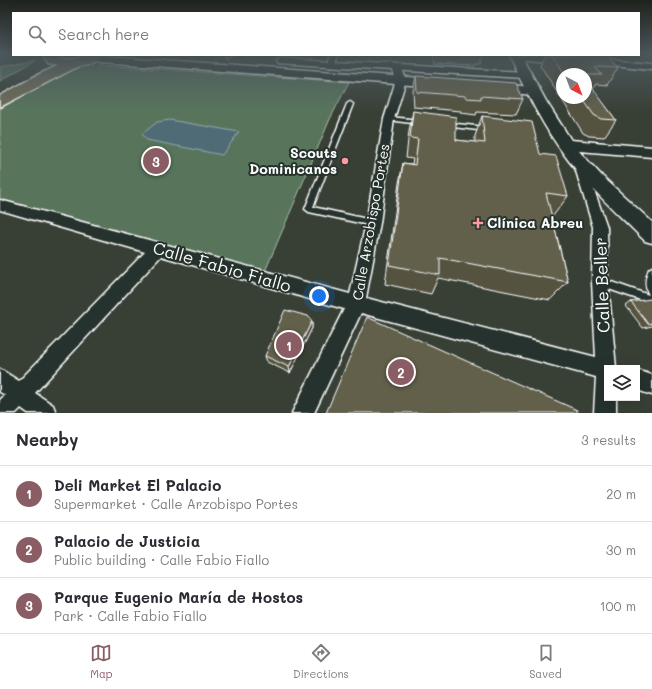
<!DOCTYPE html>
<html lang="en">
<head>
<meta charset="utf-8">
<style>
  :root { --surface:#fff; --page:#f7f7f7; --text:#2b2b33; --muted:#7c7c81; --line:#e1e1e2; --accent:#8a5d65 }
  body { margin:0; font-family:Mali,sans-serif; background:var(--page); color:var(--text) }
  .controls { position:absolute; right:12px; bottom:12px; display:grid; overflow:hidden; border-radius:0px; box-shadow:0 4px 16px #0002 }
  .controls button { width:36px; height:36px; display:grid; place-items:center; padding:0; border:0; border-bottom:1px solid var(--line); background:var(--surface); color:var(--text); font:20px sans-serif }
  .compass { position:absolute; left:556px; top:68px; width:36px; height:36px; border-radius:50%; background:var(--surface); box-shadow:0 4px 16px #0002; rotate:138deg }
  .you { position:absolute; left:319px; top:296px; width:14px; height:14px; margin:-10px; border:3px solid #fff; border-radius:50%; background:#1a73e8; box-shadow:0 0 0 6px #1a73e833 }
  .badge { display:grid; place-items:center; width:26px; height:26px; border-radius:50%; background:var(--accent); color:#fff; font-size:13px; font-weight:700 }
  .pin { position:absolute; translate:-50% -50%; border:2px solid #fff; box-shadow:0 1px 4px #0006 }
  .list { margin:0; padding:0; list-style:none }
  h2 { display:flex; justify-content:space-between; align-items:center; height:52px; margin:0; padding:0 16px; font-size:17px }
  h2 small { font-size:13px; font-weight:400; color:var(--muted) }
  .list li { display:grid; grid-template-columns:26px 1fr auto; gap:12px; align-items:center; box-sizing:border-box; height:56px; padding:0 16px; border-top:1px solid var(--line) }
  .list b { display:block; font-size:15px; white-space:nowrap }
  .list p { margin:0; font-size:13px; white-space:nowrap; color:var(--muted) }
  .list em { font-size:13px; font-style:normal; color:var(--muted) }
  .icon { flex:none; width:22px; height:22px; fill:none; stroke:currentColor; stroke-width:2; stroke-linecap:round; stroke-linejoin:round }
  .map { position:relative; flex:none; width:652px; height:413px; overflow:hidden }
  .search { position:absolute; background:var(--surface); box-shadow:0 4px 16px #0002; left:12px; right:12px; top:12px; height:44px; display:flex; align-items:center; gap:10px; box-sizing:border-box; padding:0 14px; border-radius:0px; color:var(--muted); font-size:15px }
  .sheet { height:220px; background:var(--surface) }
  nav { display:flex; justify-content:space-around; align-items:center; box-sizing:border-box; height:56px; border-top:1px solid var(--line); background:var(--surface); font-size:11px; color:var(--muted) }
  nav a { display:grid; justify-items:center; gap:2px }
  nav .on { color:var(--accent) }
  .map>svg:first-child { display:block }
</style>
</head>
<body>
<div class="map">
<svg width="652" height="413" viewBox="0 0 652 413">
  <rect width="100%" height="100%" fill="#384036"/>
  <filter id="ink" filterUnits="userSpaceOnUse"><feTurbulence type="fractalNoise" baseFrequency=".025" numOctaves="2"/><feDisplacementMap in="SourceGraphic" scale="8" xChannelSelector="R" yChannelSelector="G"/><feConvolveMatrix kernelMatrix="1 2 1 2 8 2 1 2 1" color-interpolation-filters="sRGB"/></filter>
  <g filter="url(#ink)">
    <g fill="#58745b" stroke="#acbaad">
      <path d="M36,60L0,81V67Z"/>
      <path d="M98,65L349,82L330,119L263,276L0,203V109L63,71L81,67Z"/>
    </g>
    <path fill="#506c76" stroke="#96a7ad" d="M170,120L239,132L222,155L147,140L142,134L157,122Z"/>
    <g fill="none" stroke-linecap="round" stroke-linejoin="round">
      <g stroke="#fff" stroke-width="3">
        <g id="service">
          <path d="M226,55H230L226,58L224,57Z"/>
          <path d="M350,102L353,104L313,207L376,221L377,223L376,225L373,226L309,212L305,209L347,104Z"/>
          <path d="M389,117L420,120L423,122L420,124L387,120V118Z"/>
          <path d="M447,123L486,127L489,129L486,131L445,126V124Z"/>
          <path d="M652,267V304L597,285L596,282L597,279L600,278L649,295C644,286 645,278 649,269Z"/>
        </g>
      </g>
      <g stroke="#fff" stroke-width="3">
        <g id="minor">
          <path d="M330,55H338L335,66H329L328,64Z"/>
          <path d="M511,55C523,55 559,52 566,59L562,62L515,58Z"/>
          <path d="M595,58L652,63V69L592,63L591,61Z"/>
          <path d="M397,65L402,68L406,80L394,119L380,223L366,298L596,357L592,282L593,227L573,161L575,158H583L607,227L608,282L616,368H607V398H616V413H594L596,377L361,313L314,413H292L344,309L161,256L35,393L53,405L56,413H28L21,408L16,413H0V400L5,395L0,392V369L19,381L145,252L0,210V200L350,294L366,223L384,119L396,80L392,68Z"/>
          <path d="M637,370L652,375V395L637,390Z"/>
        </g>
      </g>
      <g stroke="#fff" stroke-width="3">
        <g id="tertiary">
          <path d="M91,55L437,79L443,83L437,87L88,61L83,58L84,56Z"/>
          <path d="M281,58L525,72L531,75L525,78L277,63L276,61Z"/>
          <path d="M497,84L533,87L539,91L533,95L493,91L491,88L493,85Z"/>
        </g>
      </g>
      <g stroke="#fff" stroke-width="3">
        <path id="secondary" d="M509,55H521L546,101L571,140L652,147V157L579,151L602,176L652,222V243L645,241C619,215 592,190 569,161C544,129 526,92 509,55Z"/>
      </g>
      <g stroke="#fff" stroke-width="3">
        <path id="primary" d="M76,58L81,59L83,62L81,65L0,107V96L37,75Z"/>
      </g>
      <g stroke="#fff" stroke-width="3">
        <path id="trunk" d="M45,55H59L58,58C69,60 75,57 85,55C90,54 96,55 102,55C92,69 62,68 48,64L44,57Z"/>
      </g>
      <use href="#service" fill="#26332d" fill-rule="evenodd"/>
      <use href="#minor" fill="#26332d" fill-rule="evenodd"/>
      <use href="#tertiary" fill="#26332d" fill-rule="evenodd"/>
      <use href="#secondary" fill="#26332d" fill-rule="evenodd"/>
      <use href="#primary" fill="#716e59" fill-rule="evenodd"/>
      <use href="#trunk" fill="#716e59" fill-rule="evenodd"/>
    </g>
    <g fill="#545341" stroke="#fff" fill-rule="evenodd">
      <path d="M433,55H484L481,64H476L475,66L435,64Z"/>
      <path d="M544,55H606L618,68L607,85L596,84L593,89L616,120L604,137L589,136L583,133L540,65ZM562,74H586V98H562Z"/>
      <path d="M416,76L523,99L516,114L477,112L476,115L461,113V111L414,107L413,91Z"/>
      <path d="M413,111L456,140L475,142V136L482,116L540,154L568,196L553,216H552L568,282L550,300L438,278L431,294L385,284L399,183L403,163L412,164L413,159L406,158L409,131Z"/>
      <path d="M652,300V326L643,328L626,306L631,302Z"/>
      <path d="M312,321V328L290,373L267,362L265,356Z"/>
    </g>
    <path fill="#454335" stroke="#fff" d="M312,321V328L290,373L289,367Z"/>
    <g fill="#62604c" stroke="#fff">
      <path d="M552,55H606L618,68L595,67L602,75H586V74H565Z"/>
      <path d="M416,76L516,83L523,99L481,96V99L466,98V96L417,92Z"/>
      <path d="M586,79L616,120L601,119L594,115L582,98H586Z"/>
      <path d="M413,111L456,117V140L485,143L482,116L532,122L540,154L556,156L568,196L546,193L568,282L440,258V275L389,265L403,163L415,165L418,139L410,138Z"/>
      <path d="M650,299L652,300V323L648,324L631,302Z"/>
      <path d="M285,310L308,316L312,321L289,367L265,356Z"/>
      <path d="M367,317L577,410V413H326Z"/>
    </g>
  </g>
  <linearGradient id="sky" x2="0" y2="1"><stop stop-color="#1f231e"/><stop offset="0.48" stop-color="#4d595d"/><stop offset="1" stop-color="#4d595d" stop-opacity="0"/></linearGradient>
  <rect width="652" height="112" fill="url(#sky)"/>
  <g fill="#ff9aa2" stroke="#26332d" stroke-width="1.5">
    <circle cx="345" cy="161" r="4"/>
    <path d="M476 217h4v4h4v4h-4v4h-4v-4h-4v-4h4z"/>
  </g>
  <g text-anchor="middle" stroke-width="4" stroke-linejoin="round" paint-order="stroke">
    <g font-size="14" font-weight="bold" fill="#fff" stroke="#26332d" text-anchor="end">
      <text x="337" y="158">Scouts<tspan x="337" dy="16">Dominicanos</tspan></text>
      <text x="487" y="228" text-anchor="start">Clínica Abreu</text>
    </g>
    <g font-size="14" fill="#fff" stroke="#26332d">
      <text transform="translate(371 222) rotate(-80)" y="5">Calle Arzobispo Portes</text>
    </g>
    <g font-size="17" fill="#fff" stroke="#26332d">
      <text transform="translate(222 267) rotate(16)" y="6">Calle Fabio Fiallo</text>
      <text transform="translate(602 285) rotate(-92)" y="6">Calle Beller</text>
    </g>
  </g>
</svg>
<div class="controls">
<button><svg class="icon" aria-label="layers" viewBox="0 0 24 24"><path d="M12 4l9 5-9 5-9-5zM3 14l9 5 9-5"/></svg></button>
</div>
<svg class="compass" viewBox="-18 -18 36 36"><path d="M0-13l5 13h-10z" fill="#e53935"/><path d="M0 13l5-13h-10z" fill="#7c7c81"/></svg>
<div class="you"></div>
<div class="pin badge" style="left:289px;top:345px">1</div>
<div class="pin badge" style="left:401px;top:372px">2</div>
<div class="pin badge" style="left:156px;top:161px">3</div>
<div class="search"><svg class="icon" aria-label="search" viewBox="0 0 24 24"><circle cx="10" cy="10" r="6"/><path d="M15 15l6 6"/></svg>Search here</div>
</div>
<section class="sheet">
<h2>Nearby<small>3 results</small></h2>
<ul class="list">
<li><span class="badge">1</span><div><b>Deli Market El Palacio</b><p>Supermarket · Calle Arzobispo Portes</p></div><em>20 m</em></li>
<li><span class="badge">2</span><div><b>Palacio de Justicia</b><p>Public building · Calle Fabio Fiallo</p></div><em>30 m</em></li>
<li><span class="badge">3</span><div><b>Parque Eugenio María de Hostos</b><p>Park · Calle Fabio Fiallo</p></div><em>100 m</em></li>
</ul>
</section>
<nav>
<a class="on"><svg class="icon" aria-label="map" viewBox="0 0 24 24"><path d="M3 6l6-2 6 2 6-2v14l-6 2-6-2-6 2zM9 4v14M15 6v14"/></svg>Map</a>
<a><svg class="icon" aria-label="directions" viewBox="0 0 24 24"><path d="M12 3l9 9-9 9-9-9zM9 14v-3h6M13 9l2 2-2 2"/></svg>Directions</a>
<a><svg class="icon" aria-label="saved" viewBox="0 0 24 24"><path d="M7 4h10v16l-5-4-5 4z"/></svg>Saved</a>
</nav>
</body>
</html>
